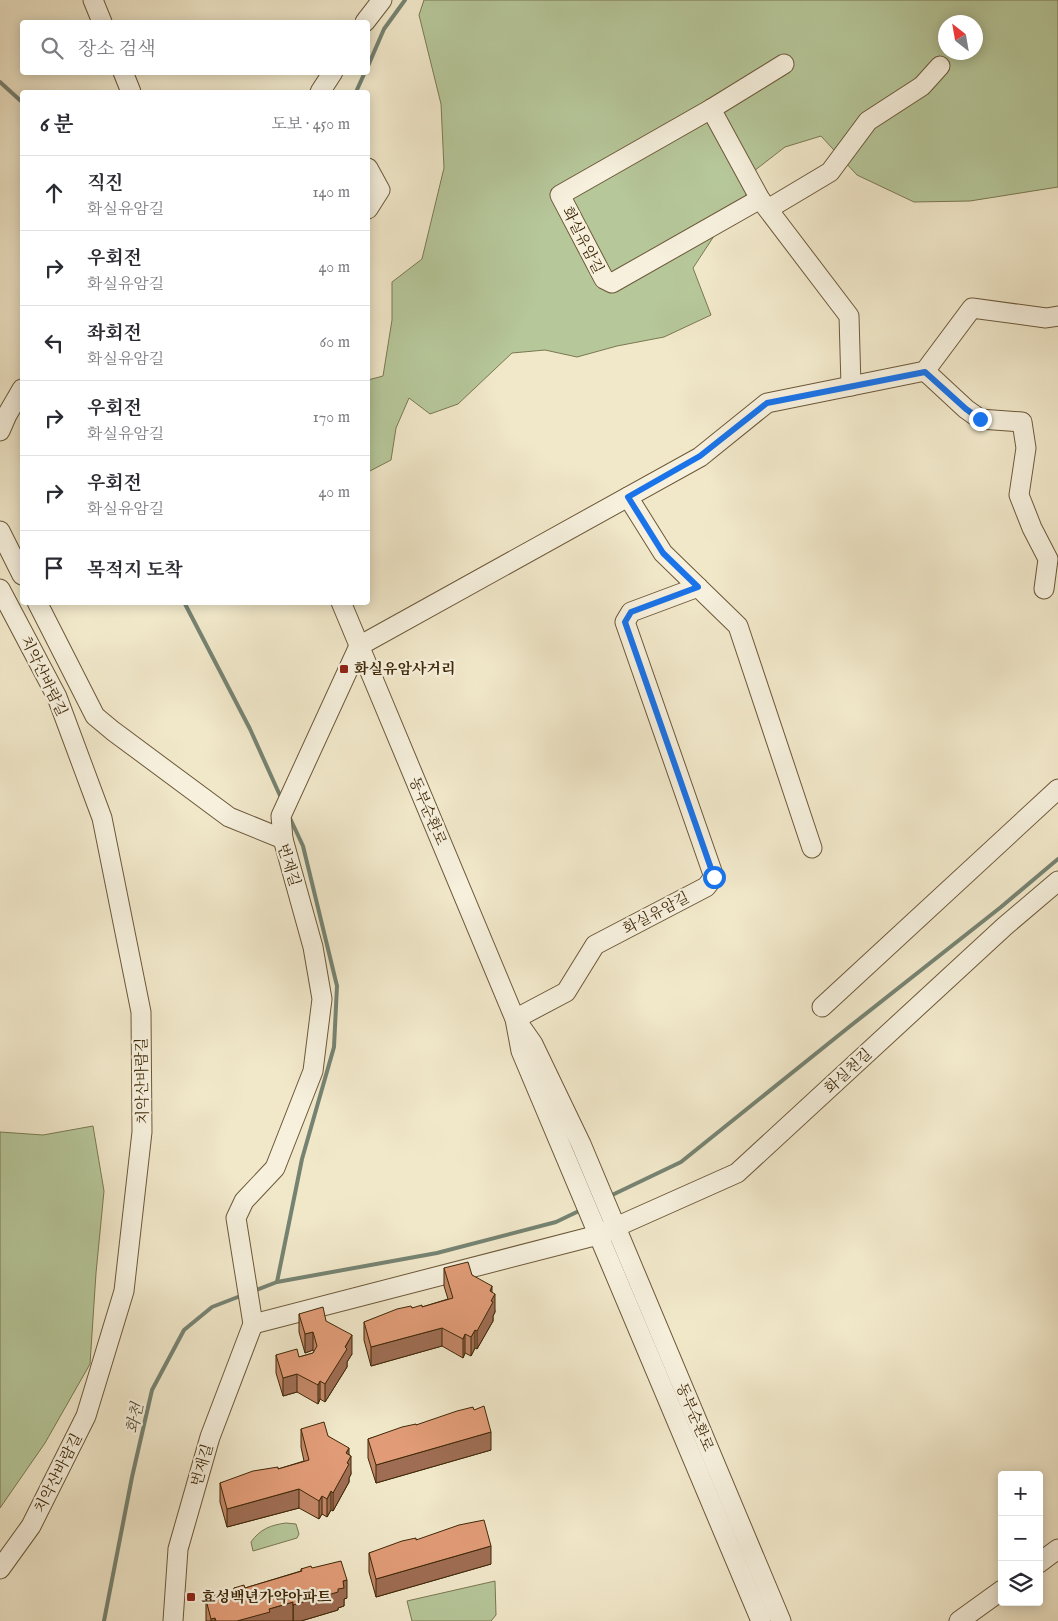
<!DOCTYPE html>
<html lang="ko">
<head>
<meta charset="utf-8">
<style>
  :root { --surface:#fff; --page:#f7f7f7; --text:#2b2b33; --muted:#7c7c81; --line:#e1e1e2 }
  body { margin:0; font-family:"IM FELL English","Noto Serif KR",serif; background:var(--page); color:var(--text) }
  .controls { position:absolute; right:15px; bottom:15px; display:grid; overflow:hidden; border-radius:5px; box-shadow:0 2px 12px #0003 }
  .controls button { width:45px; height:45px; display:grid; place-items:center; padding:0; border:0; border-bottom:1px solid var(--line); background:var(--surface); color:var(--text); font:25px sans-serif }
  .compass { position:absolute; left:938px; top:15px; width:45px; height:45px; border-radius:50%; background:var(--surface); box-shadow:0 2px 12px #0003; rotate:329deg }
  .stop { position:absolute; width:15px; height:15px; margin:-11px; border:4px solid #1a73e8; border-radius:50%; background:#fff }
  .stop.end { background:#1a73e8; border-color:#fff; box-shadow:0 1px 5px #0008 }
  .list { margin:0; padding:0; list-style:none }
  h2 { display:flex; justify-content:space-between; align-items:center; height:65px; margin:0; padding:0 20px; font-size:21px }
  h2 small { font-size:16px; font-weight:400; color:var(--muted) }
  .list li { display:grid; grid-template-columns:32px 1fr auto; gap:15px; align-items:center; box-sizing:border-box; height:75px; padding:0 20px; border-top:1px solid var(--line) }
  .list b { display:block; font-size:19px; white-space:nowrap }
  .list p { margin:0; font-size:16px; white-space:nowrap; color:var(--muted) }
  .list em { font-size:16px; font-style:normal; color:var(--muted) }
  .icon { flex:none; width:28px; height:28px; fill:none; stroke:currentColor; stroke-width:2; stroke-linecap:round; stroke-linejoin:round }
  .map { position:relative; flex:none; width:1058px; height:1621px; overflow:hidden }
  .search { position:absolute; background:var(--surface); box-shadow:0 2px 12px #0003; left:20px; top:20px; width:350px; height:55px; display:flex; align-items:center; gap:12px; box-sizing:border-box; padding:0 18px; border-radius:5px; color:var(--muted); font-size:19px }
  .panel { position:absolute; background:var(--surface); box-shadow:0 2px 12px #0003; left:20px; top:90px; width:350px; height:515px; border-radius:5px }
  .map>svg:first-child { display:block }
</style>
</head>
<body>
<div class="map">
<svg width="1058" height="1621" viewBox="0 0 1058 1621">
  <rect width="100%" height="100%" fill="#f1e8ca"/>
  <filter id="stains"><feTurbulence type="fractalNoise" baseFrequency=".004" numOctaves="4"/><feColorMatrix values="0 0 0 0 .2 0 0 0 0 .09 0 0 0 0 .02 0 0 0 .5 -.17"/></filter>
  <radialGradient id="worn" r=".72"><stop offset=".6" stop-color="#630" stop-opacity="0"/><stop offset="1" stop-color="#630" stop-opacity=".3"/></radialGradient>
  <g fill="#b6c79a" stroke="#7a7851" fill-rule="evenodd">
    <path d="M424,0H1058V187L970,201L914,202L857,175L821,136L785,147L754,171L736,224L716,233L693,268L711,315L664,337L617,346L577,357L545,350L512,353L458,404L430,414L409,398L396,428L391,460L368,472V380L383,376L392,320V282L422,259L444,168L441,104L419,15ZM946,22H976V52H946Z"/>
    <path d="M93,1126L104,1191L96,1273L90,1364L45,1443L0,1508V1132L43,1135Z"/>
    <path d="M286,1523L296,1524L299,1534L297,1538L253,1551L251,1542C260,1529 271,1525 286,1523Z"/>
    <path d="M495,1581L496,1615L491,1621H412L407,1601Z"/>
  </g>
  <g fill="none" stroke-linecap="round" stroke-linejoin="round">
    <g stroke="#768372" stroke-width="4">
      <path d="M368,66L384,29L405,0"/>
      <path d="M0,82L22,102"/>
      <path d="M356,92L365,72"/>
      <path d="M184,602L250,729L282,800"/>
      <path d="M610,1196L681,1162L849,1027L1001,907L1058,859"/>
      <path d="M277,1282L302,1159L334,1047L337,986L303,846L289,816"/>
      <path d="M254,1291L277,1282L437,1253L556,1222L581,1210"/>
      <path d="M104,1621L132,1477L152,1390L184,1330L212,1307L243,1295"/>
    </g>
    <g stroke="#6c5838" stroke-width="21">
      <g id="minor">
        <path d="M93,0L102,22"/>
        <path d="M365,22L382,0"/>
        <path d="M123,72L131,92"/>
        <path d="M320,92L333,72"/>
        <path d="M711,109L760,199L849,316L851,386"/>
        <path d="M368,168L380,190L368,209"/>
        <path d="M760,199L612,283L604,279L560,195L711,109L784,64"/>
        <path d="M768,209L830,172L868,121L922,86L940,66"/>
        <path d="M925,371L966,409L980,419L1022,422L1026,448L1019,495L1032,528L1048,559L1044,589"/>
        <path d="M0,431L7,415L22,389"/>
        <path d="M628,497L663,553L738,626L812,848"/>
        <path d="M0,531L22,575"/>
        <path d="M0,589L57,697L102,818L141,1012L142,1132L124,1291L86,1416L31,1526L0,1569"/>
        <path d="M37,602L95,716L113,731L229,817L283,839"/>
        <path d="M341,602L515,1019L521,1051L761,1621"/>
        <path d="M359,646L700,457L767,403L925,371L972,308L1046,318L1058,316"/>
        <path d="M822,1007L1058,789"/>
        <path d="M515,1019L566,992L595,945L706,887L714,877L625,622L631,612L698,587"/>
        <path d="M519,1024L533,1044L581,1144L781,1621"/>
        <path d="M253,1324L598,1235L737,1173L1005,926L1058,881"/>
        <path d="M1039,1563L1058,1549"/>
        <path d="M173,1621L178,1549L210,1437L253,1324L236,1218L244,1201L275,1168L313,1071L322,999L313,947L283,839L281,816L359,646"/>
        <path d="M959,1621L1002,1590"/>
      </g>
    </g>
    <use href="#minor" stroke="#f6f0dd" stroke-width="19"/>
  </g>
  <g fill="#c28666" stroke="#3f2808">
    <path d="M444,1268L472,1275L492,1293L495,1312L493,1316V1321L477,1349L475,1348L471,1356L465,1353L463,1358L442,1346L371,1366L364,1340V1322L412,1308L422,1307L448,1299L444,1286Z"/>
    <path d="M299,1314L326,1321L352,1354L347,1362V1367L325,1402L320,1399L318,1404L297,1392L283,1396L276,1373V1355L299,1357L313,1353L314,1352L313,1350L305,1353L299,1332Z"/>
    <path d="M416,1425L491,1450L376,1483L368,1458V1439Z"/>
    <path d="M301,1429L328,1436L349,1454L351,1474L349,1478V1482L333,1511L331,1510L327,1517L322,1514L319,1519L299,1508L227,1527L220,1502V1483L278,1469L304,1461L301,1447Z"/>
    <path d="M416,1540L491,1564L376,1597L369,1572V1553Z"/>
    <path d="M312,1568L347,1598L344,1599V1606L338,1608V1610L301,1621H206V1600L213,1598V1596L234,1591V1588H245L301,1571V1569Z"/>
  </g>
  <g fill="#9e6d53" stroke="#3f2808">
    <path d="M492,1286V1298L495,1294V1312L493,1316V1321L477,1349V1331L490,1291Z"/>
    <path d="M442,1328V1346L371,1366V1347Z"/>
    <path d="M475,1330V1348L471,1356V1337Z"/>
    <path d="M313,1332V1350L305,1353V1334Z"/>
    <path d="M465,1334V1353L463,1358V1339Z"/>
    <path d="M352,1335V1354L347,1362V1367L325,1402V1384Z"/>
    <path d="M297,1374V1392L283,1396V1378Z"/>
    <path d="M320,1381V1399L318,1404V1385Z"/>
    <path d="M491,1432V1450L376,1483V1465Z"/>
    <path d="M349,1448V1459L351,1456V1474L349,1478V1482L333,1511V1493L346,1453Z"/>
    <path d="M299,1489V1508L227,1527V1509Z"/>
    <path d="M331,1491V1510L327,1517V1499Z"/>
    <path d="M322,1496V1514L319,1519V1501Z"/>
    <path d="M491,1546V1564L376,1597V1579Z"/>
    <path d="M347,1580V1598L344,1599V1606L338,1608V1610L301,1621H293V1605L338,1589L343,1581Z"/>
    <path d="M293,1602V1621H237L269,1609Z"/>
    <path d="M215,1618V1621H211V1619Z"/>
  </g>
  <g fill="#e19c77" stroke="#3f2808">
    <path d="M468,1262L472,1275L492,1286L490,1291L495,1294L491,1301L493,1302L477,1331L475,1330L471,1337L465,1334L463,1339L442,1328L371,1347L364,1322L397,1309L411,1306L412,1308L422,1305V1307L453,1298L444,1268Z"/>
    <path d="M323,1307L326,1321L352,1335L345,1347L347,1349L325,1384L320,1381L318,1385L297,1374L283,1378L276,1355L297,1349L299,1357L313,1353L317,1346L313,1332L305,1334L299,1314Z"/>
    <path d="M484,1406L491,1432L376,1465L368,1439L402,1427L416,1424V1425L457,1411L473,1407L474,1410Z"/>
    <path d="M324,1422L328,1436L349,1448L346,1453L351,1456L347,1463L349,1464L333,1493L331,1491L327,1499L322,1496L319,1501L299,1489L227,1509L220,1483L253,1471L278,1467V1469L309,1460L301,1429Z"/>
    <path d="M484,1520L491,1546L376,1579L369,1553L402,1541L416,1538V1540L459,1525Z"/>
    <path d="M341,1561L347,1580L343,1581L344,1588L338,1589V1592L293,1605V1602L269,1609L270,1612L237,1621H216L215,1618L211,1619L206,1600L214,1598L213,1596L234,1590V1588L244,1585L245,1588L302,1571L301,1569L311,1566L312,1568Z"/>
  </g>
  <g fill="none" stroke-linecap="round" stroke-linejoin="round">
    <path stroke="#1a73e8" stroke-width="6" d="M714,877L625,622L631,612L698,587L663,553L628,497L700,456L767,403L925,372L966,409L980,419"/>
  </g>
  <g fill="#8f2418" stroke="#f6f0dd" stroke-width="2">
    <rect x="339" y="664" width="10" height="10" rx="2.5"/>
    <rect x="186" y="1592" width="10" height="10" rx="2.5"/>
  </g>
  <g text-anchor="middle" stroke-width="4.5" stroke-linejoin="round" paint-order="stroke">
    <g font-size="15" fill="#3f2808" stroke="#f6f0dd">
      <text transform="translate(583 240) rotate(63)" y="5">화실유암길</text>
      <text transform="translate(44 676) rotate(64)" y="5">치악산바람길</text>
      <text transform="translate(428 811) rotate(67)" y="5">동부순환로</text>
      <text transform="translate(289 865) rotate(72)" y="5">번재길</text>
      <text transform="translate(656 913) rotate(-28)" y="5">화실유암길</text>
      <text transform="translate(848 1071) rotate(-43)" y="5">화실천길</text>
      <text transform="translate(142 1081) rotate(-91)" y="5">치악산바람길</text>
      <text transform="translate(695 1417) rotate(67)" y="5">동부순환로</text>
      <text transform="translate(202 1465) rotate(-74)" y="5">번재길</text>
      <text transform="translate(58 1473) rotate(-63)" y="5">치악산바람길</text>
    </g>
    <g font-size="15" font-weight="bold" fill="#3f2808" stroke="#f6f0dd" text-anchor="start">
      <text x="354" y="674">화실유암사거리</text>
      <text x="201" y="1602">효성백년가약아파트</text>
    </g>
    <g font-size="16" font-style="italic" fill="#564e34" stroke="#f6f0dd">
      <text transform="translate(134 1418) rotate(-78)" y="6">화천</text>
    </g>
  </g>
  <rect width="100%" height="100%" filter="url(#stains)"/>
  <rect width="100%" height="100%" fill="url(#worn)"/>
</svg>
<div class="controls">
<button>+</button>
<button>−</button>
<button><svg class="icon" aria-label="layers" viewBox="0 0 24 24"><path d="M12 4l9 5-9 5-9-5zM3 14l9 5 9-5"/></svg></button>
</div>
<svg class="compass" viewBox="-18 -18 36 36"><path d="M0-13l5 13h-10z" fill="#e53935"/><path d="M0 13l5-13h-10z" fill="#7c7c81"/></svg>
<div class="stop" style="left:714px;top:877px"></div>
<div class="stop end" style="left:980px;top:419px"></div>
<div class="search"><svg class="icon" aria-label="search" viewBox="0 0 24 24"><circle cx="10" cy="10" r="6"/><path d="M15 15l6 6"/></svg>장소 검색</div>
<section class="panel">
<h2>6 분<small>도보 · 450 m</small></h2>
<ul class="list">
<li><svg class="icon" aria-label="ahead" viewBox="0 0 24 24"><path d="M12 20V5M6 11l6-6 6 6"/></svg><div><b>직진</b><p>화실유암길</p></div><em>140 m</em></li>
<li><svg class="icon" aria-label="right" viewBox="0 0 24 24"><path d="M7 20v-9h11M14 6l5 5-5 5"/></svg><div><b>우회전</b><p>화실유암길</p></div><em>40 m</em></li>
<li><svg class="icon" aria-label="left" viewBox="0 0 24 24"><path d="M17 20v-9H6M10 6l-5 5 5 5"/></svg><div><b>좌회전</b><p>화실유암길</p></div><em>60 m</em></li>
<li><svg class="icon" aria-label="right" viewBox="0 0 24 24"><path d="M7 20v-9h11M14 6l5 5-5 5"/></svg><div><b>우회전</b><p>화실유암길</p></div><em>170 m</em></li>
<li><svg class="icon" aria-label="right" viewBox="0 0 24 24"><path d="M7 20v-9h11M14 6l5 5-5 5"/></svg><div><b>우회전</b><p>화실유암길</p></div><em>40 m</em></li>
<li><svg class="icon" aria-label="arrive" viewBox="0 0 24 24"><path d="M6 21V4h12l-3 4 3 4H6"/></svg><div><b>목적지 도착</b></div></li>
</ul>
</section>
</div>
</body>
</html>
